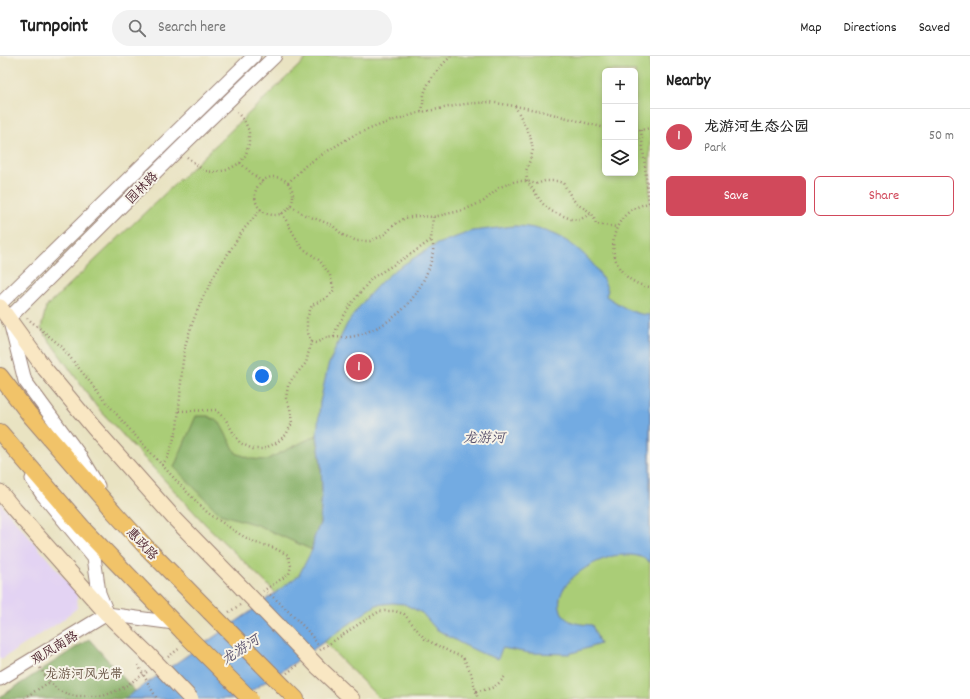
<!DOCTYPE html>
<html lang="en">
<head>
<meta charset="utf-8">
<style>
  :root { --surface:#fff; --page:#f2f2f2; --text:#222; --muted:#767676; --line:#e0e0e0; --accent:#d1495b }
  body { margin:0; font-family:Dekko,"LXGW WenKai TC",sans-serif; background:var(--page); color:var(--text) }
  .controls { position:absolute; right:12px; top:12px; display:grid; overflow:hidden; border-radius:6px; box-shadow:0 2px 6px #0003 }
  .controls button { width:36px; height:36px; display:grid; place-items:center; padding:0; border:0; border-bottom:1px solid var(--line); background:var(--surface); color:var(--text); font:20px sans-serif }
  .you { position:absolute; left:262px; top:320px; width:14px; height:14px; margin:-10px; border:3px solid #fff; border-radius:50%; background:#1a73e8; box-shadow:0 0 0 6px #1a73e833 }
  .badge { display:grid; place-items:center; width:26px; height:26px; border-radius:50%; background:var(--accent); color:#fff; font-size:13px; font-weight:700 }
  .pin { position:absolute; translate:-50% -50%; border:2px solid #fff; box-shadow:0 1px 4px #0006 }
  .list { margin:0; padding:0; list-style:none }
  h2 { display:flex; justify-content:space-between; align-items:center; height:52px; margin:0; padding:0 16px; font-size:17px }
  h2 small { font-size:13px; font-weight:400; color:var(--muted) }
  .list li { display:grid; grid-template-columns:26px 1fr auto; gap:12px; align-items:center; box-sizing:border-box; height:56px; padding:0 16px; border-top:1px solid var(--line) }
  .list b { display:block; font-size:15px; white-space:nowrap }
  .list p { margin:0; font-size:13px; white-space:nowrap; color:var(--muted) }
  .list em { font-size:13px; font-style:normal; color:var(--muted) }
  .actions { display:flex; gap:8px; padding:12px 16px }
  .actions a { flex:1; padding:9px 0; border:1px solid var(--accent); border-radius:6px; text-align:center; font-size:14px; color:var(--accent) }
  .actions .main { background:var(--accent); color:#fff }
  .icon { flex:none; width:22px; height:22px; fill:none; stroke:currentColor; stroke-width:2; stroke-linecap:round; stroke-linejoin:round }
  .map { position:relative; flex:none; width:650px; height:643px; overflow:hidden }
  header { display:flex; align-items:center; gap:24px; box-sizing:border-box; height:56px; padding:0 20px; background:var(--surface); border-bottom:1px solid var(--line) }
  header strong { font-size:19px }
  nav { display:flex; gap:22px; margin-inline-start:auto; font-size:14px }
  .search { width:280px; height:36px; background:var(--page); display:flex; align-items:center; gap:10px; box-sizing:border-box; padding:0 14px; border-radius:22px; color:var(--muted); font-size:15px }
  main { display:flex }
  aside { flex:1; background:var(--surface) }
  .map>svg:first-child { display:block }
</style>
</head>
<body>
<header>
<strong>Turnpoint</strong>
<div class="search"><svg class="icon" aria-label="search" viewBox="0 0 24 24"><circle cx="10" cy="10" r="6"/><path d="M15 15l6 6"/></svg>Search here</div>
<nav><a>Map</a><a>Directions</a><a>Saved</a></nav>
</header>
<main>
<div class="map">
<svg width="650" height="643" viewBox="0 0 650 643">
  <rect width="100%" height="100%" fill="#f7f3e8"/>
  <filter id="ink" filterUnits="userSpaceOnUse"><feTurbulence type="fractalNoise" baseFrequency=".025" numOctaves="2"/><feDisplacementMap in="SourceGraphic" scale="8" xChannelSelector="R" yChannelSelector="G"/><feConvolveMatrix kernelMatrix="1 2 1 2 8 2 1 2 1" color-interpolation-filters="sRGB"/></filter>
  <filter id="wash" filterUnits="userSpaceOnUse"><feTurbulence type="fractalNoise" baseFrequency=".012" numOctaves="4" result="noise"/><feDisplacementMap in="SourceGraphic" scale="16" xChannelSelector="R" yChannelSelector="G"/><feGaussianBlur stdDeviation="0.9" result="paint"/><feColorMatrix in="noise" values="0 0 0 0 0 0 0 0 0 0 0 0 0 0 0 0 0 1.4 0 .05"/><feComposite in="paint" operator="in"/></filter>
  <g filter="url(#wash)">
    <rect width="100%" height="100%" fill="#e9e3c2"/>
    <path fill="#e3d3f3" d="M0,447L77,537V552L60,566L0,604Z"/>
    <path fill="#aacd77" stroke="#7a7651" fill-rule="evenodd" d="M309,0H650V643H380L266,527L205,468L96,350L41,273L46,251ZM605,15H635V117H605Z"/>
    <g fill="#87b068" stroke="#68684a">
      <path d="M196,360H208L220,367L236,397L252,403L266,404L317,379L321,407L322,434L320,467L314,482L312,494L257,469L220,458L174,411Z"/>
      <path d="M89,583L142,643H0V641Z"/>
    </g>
    <path fill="#73abe2" stroke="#5e6586" d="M514,170C547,170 579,187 598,215C602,221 605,228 608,234L606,240C620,249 633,259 650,259V507C645,501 636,499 628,499C621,499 613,499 607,502C587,508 552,530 561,555C566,568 580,568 592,569L600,588L569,598L529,597L502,592L498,603L481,597L460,587L436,573L422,557L404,548L392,547L376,549L294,607L239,643H124L250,556L299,519L312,494L314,482L320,467L322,434L321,407L317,379L320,346L328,310L337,289L347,268L357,254L367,241L381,226L395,214L414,202L437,188L453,182L473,175Z"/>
  </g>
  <g filter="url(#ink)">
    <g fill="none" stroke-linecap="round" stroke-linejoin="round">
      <g stroke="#9a8176" stroke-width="15">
        <g id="tertiary">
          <path d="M0,248L254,0"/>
          <path d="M32,423L42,438L94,501L99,537L106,554"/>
          <path d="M98,430L78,397L25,325L9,262L179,93L275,0"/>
          <path d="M107,558L174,567"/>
          <path d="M0,623L107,558"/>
        </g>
      </g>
      <g stroke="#9a8176" stroke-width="17">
        <g id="secondary">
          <path d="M0,251L45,313L94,372L173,461L242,532"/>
          <path d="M0,436L13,452L107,558L147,597"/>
          <path d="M318,611L352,643"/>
        </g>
      </g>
      <g stroke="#9a8176" stroke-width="18">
        <g id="primary">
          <path d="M0,320L29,358L114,456L145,490L210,556"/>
          <path d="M0,376L82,471L183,576"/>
          <path d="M284,631L296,643"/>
        </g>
      </g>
      <g stroke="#9a8176" stroke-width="2.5" stroke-dasharray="1 3" stroke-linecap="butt">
        <path d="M515,50L530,79L533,94L530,104L526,115L527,125L542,147L551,155L571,163L579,164L592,157"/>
        <path d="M422,56C423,50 423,45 424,39C428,23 440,11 451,0"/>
        <path d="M635,74H641L650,72"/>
        <path d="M641,74L649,147"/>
        <path d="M187,101L204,115L215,116L227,114L240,107L246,98L249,88V75L245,66L236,55"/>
        <path d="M240,107L262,126"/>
        <circle cx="274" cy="140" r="19"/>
        <path d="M288,127L305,110L326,96L354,79L388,66L422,56L465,48L489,46L515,50L541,55L605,72"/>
        <path d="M650,147C601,155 601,224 650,231"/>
        <path d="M291,150L305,159L319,164L332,169L343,179L357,185H370L384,179L394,169L405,162L417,160L433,161L464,154L484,145L500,131L516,125H527L536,128L545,125H557L563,127L572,142L577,148L592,157L596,168L617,171"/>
        <path d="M27,262L61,290L106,346L132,376L183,432L208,457L241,479L256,487L272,491L288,499L291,510L289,518L263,535"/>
        <path d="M334,281C339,281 344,282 349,281C359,280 367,276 376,272C402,259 417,241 428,214C431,207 434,196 433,189C433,189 431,184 431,184"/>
        <path d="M311,286L316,287L325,282L334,281L337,271L351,248L372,222L414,196L431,184L433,161"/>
        <path d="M179,355L216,354L226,364L234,378L240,387L253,393H263L276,387L286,379L292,367L290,352L286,342L288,330L292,323L306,307L311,286L307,274V262L312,249L327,242L334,234L330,219L319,204L301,191L282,157"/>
        <path d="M162,409L168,401L177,373L180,341L182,312L185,290L192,268L202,243L218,213L244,173L261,153"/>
        <path d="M229,556L240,549"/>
        <path d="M320,594L365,564L380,555H395L404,558L425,583L452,597L463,601L471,617L478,643"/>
        <path d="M168,601L180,592"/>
        <path d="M40,612L50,626L59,635L74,640H103L121,633L147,616"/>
        <path d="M287,617L298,609"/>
        <path d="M476,635C492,633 496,632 506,619"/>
        <path d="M25,643L27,640L50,626"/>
      </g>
      <use href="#tertiary" stroke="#fff" stroke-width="13"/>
      <use href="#secondary" stroke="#f9e7c3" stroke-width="15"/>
      <use href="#primary" stroke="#f1c369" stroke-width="16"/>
      <g stroke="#9a8176" stroke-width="17" stroke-linecap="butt">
        <g id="secondary-bridge">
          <path d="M242,532L318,611"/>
          <path d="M147,597L191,643"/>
        </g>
      </g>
      <g stroke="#9a8176" stroke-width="18" stroke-linecap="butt">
        <g id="primary-bridge">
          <path d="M210,556L284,631"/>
          <path d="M183,576L250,643"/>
        </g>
      </g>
      <g stroke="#9a8176" stroke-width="2.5" stroke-dasharray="1 3" stroke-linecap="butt">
        <path d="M267,536L280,547L307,574L319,590"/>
        <path d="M138,609L157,643"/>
      </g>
      <use href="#secondary-bridge" stroke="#f9e7c3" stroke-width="15"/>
      <use href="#primary-bridge" stroke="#f1c369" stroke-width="16"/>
    </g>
  </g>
  <g text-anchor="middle" stroke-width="4" stroke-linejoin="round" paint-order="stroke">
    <g font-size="13" fill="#4a1f2b" stroke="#f7f3e8">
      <text transform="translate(141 131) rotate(-45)" y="5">园林路</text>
      <text transform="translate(143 487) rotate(47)" y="5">惠政路</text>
      <text transform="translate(54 591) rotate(-31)" y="5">观风南路</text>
    </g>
    <g font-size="13" fill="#675342" stroke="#f7f3e8">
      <text x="84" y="622">龙游河风光带</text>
    </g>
    <g font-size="14" font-style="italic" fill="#58506b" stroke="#f7f3e8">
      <text x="484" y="386">龙游河</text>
      <text transform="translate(240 593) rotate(-33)" y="5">龙游河</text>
    </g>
  </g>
</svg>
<div class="controls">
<button>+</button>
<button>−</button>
<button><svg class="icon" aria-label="layers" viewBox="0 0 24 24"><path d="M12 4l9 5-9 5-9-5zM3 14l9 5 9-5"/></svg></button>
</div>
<div class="you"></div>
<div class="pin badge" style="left:359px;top:311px">1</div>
</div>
<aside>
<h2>Nearby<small></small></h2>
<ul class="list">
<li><span class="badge">1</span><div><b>龙游河生态公园</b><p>Park</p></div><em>50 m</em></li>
</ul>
<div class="actions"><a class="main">Save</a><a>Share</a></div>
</aside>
</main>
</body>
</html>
